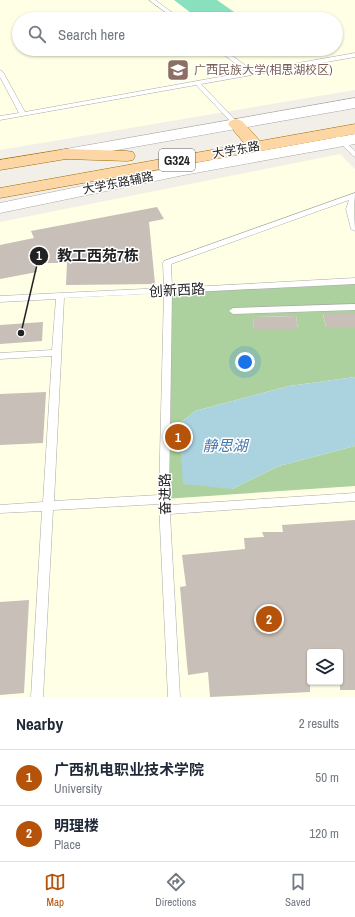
<!DOCTYPE html>
<html lang="en">
<head>
<meta charset="utf-8">
<style>
  :root { --surface:#fff; --page:#f6f6f7; --text:#1f2937; --muted:#747a83; --line:#e0e1e3; --accent:#b45309 }
  body { margin:0; font-family:"Archivo Narrow","Noto Sans SC",sans-serif; background:var(--page); color:var(--text) }
  .controls { position:absolute; right:12px; bottom:12px; display:grid; overflow:hidden; border-radius:4px; box-shadow:0 1px 3px #0004 }
  .controls button { width:36px; height:36px; display:grid; place-items:center; padding:0; border:0; border-bottom:1px solid var(--line); background:var(--surface); color:var(--text); font:20px sans-serif }
  .you { position:absolute; left:245px; top:362px; width:14px; height:14px; margin:-10px; border:3px solid #fff; border-radius:50%; background:#1a73e8; box-shadow:0 0 0 6px #1a73e833 }
  .badge { display:grid; place-items:center; width:26px; height:26px; border-radius:50%; background:var(--accent); color:#fff; font-size:13px; font-weight:700 }
  .pin { position:absolute; translate:-50% -50%; border:2px solid #fff; box-shadow:0 1px 4px #0006 }
  .list { margin:0; padding:0; list-style:none }
  h2 { display:flex; justify-content:space-between; align-items:center; height:52px; margin:0; padding:0 16px; font-size:17px }
  h2 small { font-size:13px; font-weight:400; color:var(--muted) }
  .list li { display:grid; grid-template-columns:26px 1fr auto; gap:12px; align-items:center; box-sizing:border-box; height:56px; padding:0 16px; border-top:1px solid var(--line) }
  .list b { display:block; font-size:15px; white-space:nowrap }
  .list p { margin:0; font-size:13px; white-space:nowrap; color:var(--muted) }
  .list em { font-size:13px; font-style:normal; color:var(--muted) }
  .icon { flex:none; width:22px; height:22px; fill:none; stroke:currentColor; stroke-width:2; stroke-linecap:round; stroke-linejoin:round }
  .map { position:relative; flex:none; width:355px; height:697px; overflow:hidden }
  .search { position:absolute; background:var(--surface); box-shadow:0 1px 3px #0004; left:12px; right:12px; top:12px; height:44px; display:flex; align-items:center; gap:10px; box-sizing:border-box; padding:0 14px; border-radius:22px; color:var(--muted); font-size:15px }
  .sheet { height:164px; background:var(--surface) }
  nav { display:flex; justify-content:space-around; align-items:center; box-sizing:border-box; height:56px; border-top:1px solid var(--line); background:var(--surface); font-size:11px; color:var(--muted) }
  nav a { display:grid; justify-items:center; gap:2px }
  nav .on { color:var(--accent) }
  .map>svg:first-child { display:block }
</style>
</head>
<body>
<div class="map">
<svg width="355" height="697" viewBox="0 0 355 697">
  <rect width="100%" height="100%" fill="#f2efe9"/>
  <g fill="#ffffe5" fill-rule="evenodd">
    <path d="M0,0H355V90L0,150ZM19,19H336V49H19Z"/>
    <path d="M340,154L355,169V697H0V222ZM310,652H340V682H310Z"/>
  </g>
  <path fill="#add19e" fill-rule="evenodd" d="M355,281V314L323,315L326,327H355V377L289,386L195,411L179,424L232,489L279,466L355,446V486L164,499L168,290ZM296,316L298,329H254L253,317Z"/>
  <path fill="#88e0be" d="M174,0H217L244,19H199Z"/>
  <path fill="#aad3df" d="M355,377V446L279,466L232,489L183,484L179,424L195,411L289,386Z"/>
  <g fill="#c7bfb8">
    <path d="M157,207L164,219L149,222L155,284L66,285L67,263H34L37,272L0,279V245L34,238L31,231Z"/>
    <path d="M323,314H355V327H326Z"/>
    <path d="M296,316L298,329L254,330L253,317Z"/>
    <path d="M43,322L42,341L0,344V325Z"/>
    <path d="M46,392L43,443L0,445V394Z"/>
    <path d="M355,520V690H340V652H310V692L210,697L208,672L188,675L180,587L186,586L182,555L245,549L244,538L264,537L262,532H283L282,525Z"/>
    <path d="M29,600L24,693L0,695V602Z"/>
  </g>
  <g fill="none" stroke-linecap="round" stroke-linejoin="round">
    <g stroke="#a9a9a9" stroke-width="1">
      <g id="service">
        <path d="M149,0H155L181,19H175Z"/>
        <path d="M216,49H223L253,71L355,53V57L201,84L238,123L239,124L236,126L234,125L196,85L0,120V116L19,113L0,77V70L3,72L25,112L247,72Z"/>
        <path d="M338,135L340,136L355,151V157L353,156L336,138L335,137Z"/>
        <path d="M355,193L354,209L355,231L351,229L346,209L349,200L171,264L172,288L355,278V284L172,293L169,499L170,505L355,493V501L170,514L180,697H168L159,504L53,510L43,697H31L42,511L0,513V505L43,502L52,356L0,359V353L52,350L56,299L0,302V296L164,288L163,263L164,261ZM164,293L159,495L54,501L64,298Z"/>
        <path d="M355,304V310L233,314L229,311L233,308Z"/>
      </g>
    </g>
    <g stroke="#a9a9a9" stroke-width="1">
      <g id="tertiary">
        <path d="M355,98V108L66,159L60,158L58,154L60,150L66,149Z"/>
        <path d="M355,134V144L184,175L0,213V203L184,165Z"/>
      </g>
    </g>
    <g stroke="#a06b00" stroke-width="1">
      <g id="primary">
        <path d="M236,119L242,121L260,141L355,124V134L0,198V188L245,144L228,124L230,121Z"/>
        <path d="M66,149L127,151L133,152L135,156L133,160L127,161L66,159L0,170V160Z"/>
      </g>
    </g>
    <use href="#service" fill="#fff" fill-rule="evenodd"/>
    <use href="#tertiary" fill="#fff" fill-rule="evenodd"/>
    <use href="#primary" fill="#fcd6a4" fill-rule="evenodd"/>
  </g>
  <defs>
    <g id="university-square" transform="scale(1.15)"><rect x="-9" y="-9" width="18" height="18" rx="4" fill="#8d6e63" stroke="#fff"/><path d="M0-5L7-2L0 1L-7-2ZM-4 1L0 2.5L4 1V4Q0 6-4 4Z" fill="#fff"/></g>
  </defs>
  <g fill-rule="evenodd">
    <use href="#university-square" x="178" y="70"/>
  </g>
  <g text-anchor="middle" stroke-width="3" stroke-linejoin="round" paint-order="stroke">
    <g font-size="12" fill="#785e54" stroke="#fff" text-anchor="start">
      <text x="194" y="74">广西民族大学(相思湖校区)</text>
    </g>
    <g font-size="12" fill="#222" stroke="#fff">
      <text transform="translate(236 150) rotate(-10)" y="4">大学东路</text>
      <text transform="translate(118 183) rotate(-11)" y="4">大学东路辅路</text>
    </g>
    <rect fill="#fff" stroke="#646464" stroke-width="1" x="159" y="149" width="36" height="22" rx="3"/>
    <g font-size="13" font-weight="bold" fill="#222">
      <text x="177" y="165">G324</text>
    </g>
    <g font-size="14" fill="#222" stroke="#fff">
      <text transform="translate(177 290) rotate(-3)" y="5">创新西路</text>
      <text transform="translate(165 494) rotate(-91)" y="5">奋进路</text>
    </g>
    <g font-size="15" font-style="italic" fill="#4a7aab" stroke="#fff">
      <text x="225" y="451">静思湖</text>
    </g>
  </g>
  <path fill="none" stroke="#222" stroke-width="1.5" d="M21 333L39 256"/>
  <g fill="#222" stroke="#fff" stroke-width="1.5">
    <circle cx="21" cy="333" r="4"/>
    <circle cx="39" cy="256" r="10"/>
  </g>
  <g font-size="12" text-anchor="middle" font-weight="bold" fill="#fff">
    <text x="39" y="260">1</text>
  </g>
  <g font-size="15" text-anchor="middle" font-weight="bold" fill="#222" stroke="#fff" stroke-width="3" stroke-linejoin="round" paint-order="stroke">
    <text x="98" y="261">教工西苑7栋</text>
  </g>
</svg>
<div class="controls">
<button><svg class="icon" aria-label="layers" viewBox="0 0 24 24"><path d="M12 4l9 5-9 5-9-5zM3 14l9 5 9-5"/></svg></button>
</div>
<div class="you"></div>
<div class="pin badge" style="left:178px;top:437px">1</div>
<div class="pin badge" style="left:269px;top:619px">2</div>
<div class="search"><svg class="icon" aria-label="search" viewBox="0 0 24 24"><circle cx="10" cy="10" r="6"/><path d="M15 15l6 6"/></svg>Search here</div>
</div>
<section class="sheet">
<h2>Nearby<small>2 results</small></h2>
<ul class="list">
<li><span class="badge">1</span><div><b>广西机电职业技术学院</b><p>University</p></div><em>50 m</em></li>
<li><span class="badge">2</span><div><b>明理楼</b><p>Place</p></div><em>120 m</em></li>
</ul>
</section>
<nav>
<a class="on"><svg class="icon" aria-label="map" viewBox="0 0 24 24"><path d="M3 6l6-2 6 2 6-2v14l-6 2-6-2-6 2zM9 4v14M15 6v14"/></svg>Map</a>
<a><svg class="icon" aria-label="directions" viewBox="0 0 24 24"><path d="M12 3l9 9-9 9-9-9zM9 14v-3h6M13 9l2 2-2 2"/></svg>Directions</a>
<a><svg class="icon" aria-label="saved" viewBox="0 0 24 24"><path d="M7 4h10v16l-5-4-5 4z"/></svg>Saved</a>
</nav>
</body>
</html>
